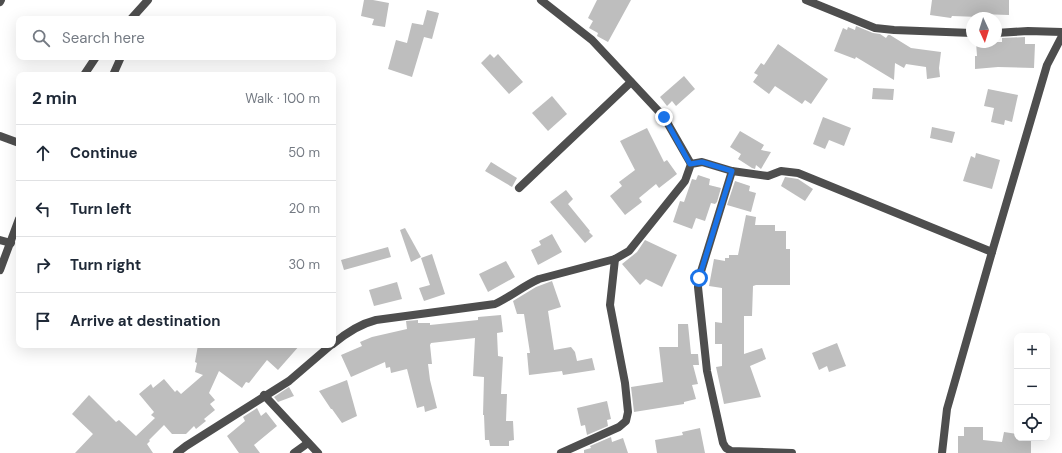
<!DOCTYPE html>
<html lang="en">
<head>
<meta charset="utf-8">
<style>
  :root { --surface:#fff; --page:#f2f2f3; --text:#1f2937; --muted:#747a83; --line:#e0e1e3 }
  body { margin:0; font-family:"DM Sans",sans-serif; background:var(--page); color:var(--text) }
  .controls { position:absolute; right:12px; bottom:12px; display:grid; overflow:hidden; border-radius:8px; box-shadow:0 4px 16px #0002 }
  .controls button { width:36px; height:36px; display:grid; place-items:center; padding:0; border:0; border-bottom:1px solid var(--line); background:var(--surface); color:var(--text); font:20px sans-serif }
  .compass { position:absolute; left:966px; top:12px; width:36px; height:36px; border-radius:50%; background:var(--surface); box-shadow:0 4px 16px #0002; rotate:176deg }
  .stop { position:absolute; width:12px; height:12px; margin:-9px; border:3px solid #1a73e8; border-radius:50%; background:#fff }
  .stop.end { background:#1a73e8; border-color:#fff; box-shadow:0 1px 4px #0008 }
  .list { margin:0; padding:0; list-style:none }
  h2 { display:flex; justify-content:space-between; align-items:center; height:52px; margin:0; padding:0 16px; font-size:17px }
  h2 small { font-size:13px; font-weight:400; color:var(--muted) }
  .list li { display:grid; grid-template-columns:26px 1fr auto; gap:12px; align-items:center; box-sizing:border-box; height:56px; padding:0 16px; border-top:1px solid var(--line) }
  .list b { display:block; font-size:15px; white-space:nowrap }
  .list em { font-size:13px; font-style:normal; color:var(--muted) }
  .icon { flex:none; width:22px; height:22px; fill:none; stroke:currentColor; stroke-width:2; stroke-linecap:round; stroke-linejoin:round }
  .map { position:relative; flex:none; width:1062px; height:453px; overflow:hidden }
  .search { position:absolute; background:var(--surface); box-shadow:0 4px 16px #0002; left:16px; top:16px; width:320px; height:44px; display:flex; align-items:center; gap:10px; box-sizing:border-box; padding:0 14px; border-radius:8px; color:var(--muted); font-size:15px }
  .panel { position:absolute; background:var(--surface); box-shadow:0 4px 16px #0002; left:16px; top:72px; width:320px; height:276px; border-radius:8px }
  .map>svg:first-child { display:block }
</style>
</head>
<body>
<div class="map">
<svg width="1062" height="453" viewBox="0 0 1062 453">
  <rect width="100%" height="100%" fill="#fff"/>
  <g fill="#bebebe">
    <path d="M364,0H373L389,3L385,27L372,25L374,19L361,16Z"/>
    <path d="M597,0H631L608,42L597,36L598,33L589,28L593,21L588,18Z"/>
    <path d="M932,0H1009V15L979,14V17L952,16L951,18L930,15Z"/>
    <path d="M427,10L439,13L432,39L424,37L412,77L388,69L396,40L407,43L412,23L423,25Z"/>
    <path d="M856,26L873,33L880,34L886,38L888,35H890L911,48L941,52L939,68L940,77L927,79L926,67L906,64L904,68L895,63L894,80L856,57L855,59L834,51L843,28L847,30L848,27L855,30Z"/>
    <path d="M1025,37V44H1035L1034,68L998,67L975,69V56H977L976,42H1002V38Z"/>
    <path d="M778,44L828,79L811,104L805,100L802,104L775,86L769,94L753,82L758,75L754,73L761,63L764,65Z"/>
    <path d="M490,54L494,58L498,54L523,82L509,94L481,63Z"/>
    <path d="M684,76L695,89L676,106L672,101L667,106L660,97Z"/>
    <path d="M873,88L894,89L893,100L872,99Z"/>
    <path d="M988,89L1018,95L1012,122L1005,120L1004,125L991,122L994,108L984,106Z"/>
    <path d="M552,96L567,114L548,131L532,113Z"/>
    <path d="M823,117L851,128L844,146L829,140L825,149L813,144Z"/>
    <path d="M932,127L955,132L952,143L930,138Z"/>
    <path d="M647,128L664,162L667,160L677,174L659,188L656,184L639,198L642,202L625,215L610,196L622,186L619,182L635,170L620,141Z"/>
    <path d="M740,131L764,145L761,150L771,152L761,169L756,165L755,169L752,168L738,159L741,154L730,147Z"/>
    <path d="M976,153L1000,160L992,189L963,181L971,156L975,158Z"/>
    <path d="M491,162L517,178L512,187L485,171Z"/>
    <path d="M698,175L710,179L709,185L721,188L717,202L715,204L711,203L705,221L696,218L692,229L673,222L680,201L684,202L692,179L696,180Z"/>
    <path d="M785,177L798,179L813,189L805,201L781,186Z"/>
    <path d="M735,181L750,186L749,191L756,193L751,212L727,205Z"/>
    <path d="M566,190L573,199L568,204L590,231L589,232L593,236L585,243L550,202Z"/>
    <path d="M746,215L756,217L755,225H775V231H786V249H790V285H756L753,286L752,316H744V354L762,348L766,359L750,366L761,397L724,404L716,367L722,366V344H715V322L722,323V288L709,286L714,259L725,261V258H729V255H738Z"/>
    <path d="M405,228L421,257L411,262L400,230Z"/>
    <path d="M552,234L562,252L538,265L531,250L541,245L539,241Z"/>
    <path d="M645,240L677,255L662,287L646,279L640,285L622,264L637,252Z"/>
    <path d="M388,247L391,257L344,270L341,260Z"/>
    <path d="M432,254L445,294L424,301L419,288L430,285L421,258Z"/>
    <path d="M506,261L515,277L488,292L479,274Z"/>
    <path d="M552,281L561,307L548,311L554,350L571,347L575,352L577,361L592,358L595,370L563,375L562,371L529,375L527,353H530L524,314H517L513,301L536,287Z"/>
    <path d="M397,282L402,299L374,306L369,290Z"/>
    <path d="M501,315L503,332L497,333L498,356L503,357L501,394H507L506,421H513L514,440L509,441V446H490L489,440H485L484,415H483L484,377L473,376L475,338L431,343L430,345L432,364H428L430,380L437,408L425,412L424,406L417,408L407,369L391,373L390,367L386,368L385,362L351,377L341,355L362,346L360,342L372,337L407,329L406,321L418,320V323H430V325L478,320V317Z"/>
    <path d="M678,324H688L691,354H698L699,365H693L698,384L692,385L696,399L684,402V404L634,412L631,387L663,382L659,347H678Z"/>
    <path d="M837,343L846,366L829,372L827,366L819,370L812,353Z"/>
    <path d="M198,345H300L278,370L267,360L249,383L246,382L242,388L219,371L209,393L215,400L210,404L215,410L204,419L206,421L196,429L194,426L186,434H172L164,425L149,440L150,441L147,444L153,453H75L93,434L72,414L89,395L116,422L119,420L136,436L155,418L151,415L154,412L139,394L151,384L153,388L164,379L175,392L177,390L181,394L203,375L195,372L197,363L195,362Z"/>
    <path d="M347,380L357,416L342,423L332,409H331L319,391Z"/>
    <path d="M289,387L294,396L278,402L274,397Z"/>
    <path d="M607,401L611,419L607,420L608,426L587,435L585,425L581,426L577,408Z"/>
    <path d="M257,408L261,416L266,412L277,426L254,445L260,453H239L227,436L245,421L243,417Z"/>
    <path d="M964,427H983V440L1002,442L1004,432L1017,434V438H1031V453H958V436H964Z"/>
    <path d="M700,428L705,453H657L655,440L683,435L682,432Z"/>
    <path d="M611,437L612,442L623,438L628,453H584V450L591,448L590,446Z"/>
  </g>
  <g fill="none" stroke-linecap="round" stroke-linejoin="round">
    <g stroke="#4e4e4e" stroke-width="8">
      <path d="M541,0L592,40L664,117L691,164"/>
      <path d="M806,0L875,28L894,30L972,33"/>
      <path d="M0,2L1,0"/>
      <path d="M131,19L148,0"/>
      <path d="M996,33L1028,31L1062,32"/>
      <path d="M84,75L96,57"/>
      <path d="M113,75L121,57"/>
      <path d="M0,136L19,143"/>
      <path d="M732,171L699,278L698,287L707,371L723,443L726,448L731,451L792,453"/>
      <path d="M519,188L631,82"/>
      <path d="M0,240L11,243"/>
      <path d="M0,270L19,219"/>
      <path d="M333,344C346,333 360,324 376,320L495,304C510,297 523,286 539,279L615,259L629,251L685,181L691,164L702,162L732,171L768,176L781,171L798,173L992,252"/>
      <path d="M264,395L318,453"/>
      <path d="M177,453L186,446L289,381L331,345"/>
      <path d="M294,453L308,443"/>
      <path d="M561,453L619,427L626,421L628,412L625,383L610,305L615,259"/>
      <path d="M942,453L947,409L992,252L1047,65L1062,36"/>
    </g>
  </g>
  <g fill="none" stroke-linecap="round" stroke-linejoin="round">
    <path stroke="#1a73e8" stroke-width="5" d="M664,117L690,164L702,162L732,171L699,278"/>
  </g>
</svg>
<div class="controls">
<button>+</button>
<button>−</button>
<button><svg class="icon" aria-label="locate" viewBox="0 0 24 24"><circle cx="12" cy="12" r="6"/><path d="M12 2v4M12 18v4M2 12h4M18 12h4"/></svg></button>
</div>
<svg class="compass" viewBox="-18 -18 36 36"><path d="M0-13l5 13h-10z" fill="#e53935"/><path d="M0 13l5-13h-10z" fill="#747a83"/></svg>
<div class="stop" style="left:699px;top:278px"></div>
<div class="stop end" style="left:664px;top:117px"></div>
<div class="search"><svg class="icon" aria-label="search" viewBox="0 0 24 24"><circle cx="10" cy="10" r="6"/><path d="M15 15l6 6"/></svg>Search here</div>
<section class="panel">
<h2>2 min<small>Walk · 100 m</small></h2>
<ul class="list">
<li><svg class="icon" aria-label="ahead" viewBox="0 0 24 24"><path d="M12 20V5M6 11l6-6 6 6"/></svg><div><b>Continue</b></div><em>50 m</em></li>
<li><svg class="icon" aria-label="left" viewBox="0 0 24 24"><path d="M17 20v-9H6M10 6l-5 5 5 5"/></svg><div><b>Turn left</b></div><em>20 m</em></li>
<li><svg class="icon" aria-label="right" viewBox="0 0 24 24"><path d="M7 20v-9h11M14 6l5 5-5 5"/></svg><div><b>Turn right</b></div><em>30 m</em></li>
<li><svg class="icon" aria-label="arrive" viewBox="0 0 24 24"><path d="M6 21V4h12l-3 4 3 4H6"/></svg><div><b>Arrive at destination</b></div></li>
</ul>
</section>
</div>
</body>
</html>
